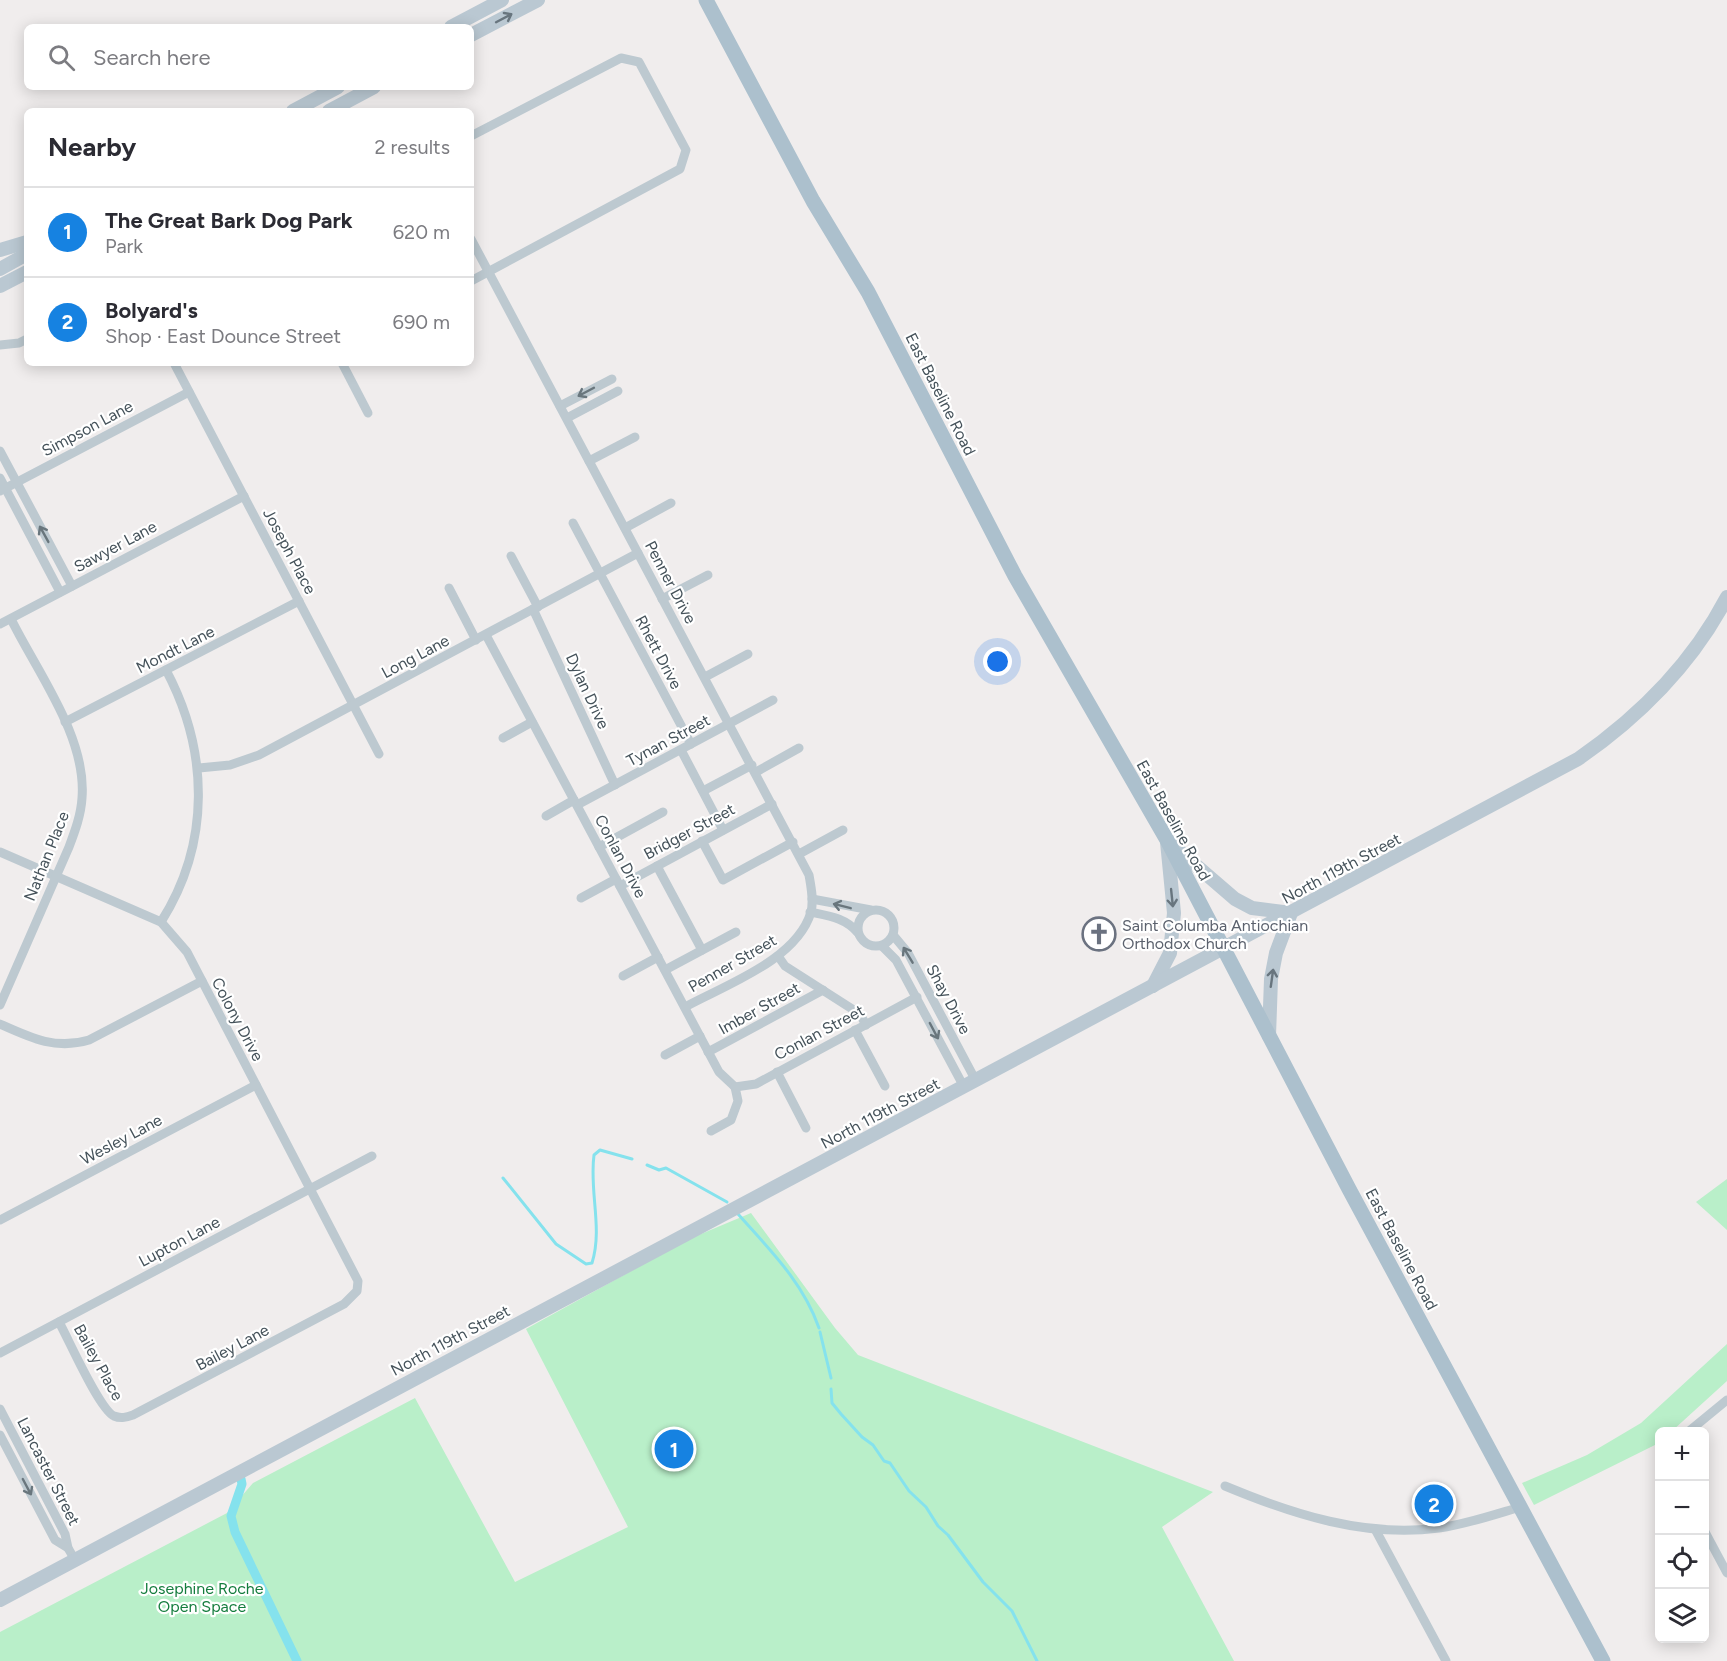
<!DOCTYPE html>
<html lang="en">
<head>
<meta charset="utf-8">
<style>
  :root { --surface:#fff; --page:#f7f7f7; --text:#2b2b33; --muted:#7c7c81; --line:#e1e1e2; --accent:#1682e1 }
  body { margin:0; font-family:Figtree,sans-serif; background:var(--page); color:var(--text) }
  .controls { position:absolute; right:18px; bottom:18px; display:grid; overflow:hidden; border-radius:9px; box-shadow:0 3px 15px #0003 }
  .controls button { width:54px; height:54px; display:grid; place-items:center; padding:0; border:0; border-bottom:2px solid var(--line); background:var(--surface); color:var(--text); font:30px sans-serif }
  .you { position:absolute; left:998px; top:662px; width:21px; height:21px; margin:-15px; border:4px solid #fff; border-radius:50%; background:#1a73e8; box-shadow:0 0 0 9px #1a73e833 }
  .badge { display:grid; place-items:center; width:39px; height:39px; border-radius:50%; background:var(--accent); color:#fff; font-size:20px; font-weight:700 }
  .pin { position:absolute; translate:-50% -50%; border:3px solid #fff; box-shadow:0 2px 6px #0006 }
  .list { margin:0; padding:0; list-style:none }
  h2 { display:flex; justify-content:space-between; align-items:center; height:78px; margin:0; padding:0 24px; font-size:26px }
  h2 small { font-size:20px; font-weight:400; color:var(--muted) }
  .list li { display:grid; grid-template-columns:39px 1fr auto; gap:18px; align-items:center; box-sizing:border-box; height:90px; padding:0 24px; border-top:2px solid var(--line) }
  .list b { display:block; font-size:22px; white-space:nowrap }
  .list p { margin:0; font-size:20px; white-space:nowrap; color:var(--muted) }
  .list em { font-size:20px; font-style:normal; color:var(--muted) }
  .icon { flex:none; width:33px; height:33px; fill:none; stroke:currentColor; stroke-width:2; stroke-linecap:round; stroke-linejoin:round }
  .map { position:relative; flex:none; width:1727px; height:1661px; overflow:hidden }
  .search { position:absolute; background:var(--surface); box-shadow:0 3px 15px #0003; left:24px; top:24px; width:450px; height:66px; display:flex; align-items:center; gap:15px; box-sizing:border-box; padding:0 21px; border-radius:9px; color:var(--muted); font-size:22px }
  .panel { position:absolute; background:var(--surface); box-shadow:0 3px 15px #0003; left:24px; top:108px; width:450px; height:258px; border-radius:9px }
  .map>svg:first-child { display:block }
</style>
</head>
<body>
<div class="map">
<svg width="1727" height="1661" viewBox="0 0 1727 1661">
  <rect width="100%" height="100%" fill="#f0eded"/>
  <g fill="#b9efc9">
    <path d="M1727,1179V1230L1696,1202Z"/>
    <path d="M751,1213L835,1328L858,1355L1213,1492L1162,1527L1234,1661H0V1632L227,1513L253,1483L415,1398L515,1582L628,1527L526,1329L689,1239Z"/>
    <path d="M1727,1344V1381L1672,1431L1660,1432L1659,1443L1534,1505L1522,1483L1587,1455L1641,1423Z"/>
  </g>
  <g fill="none" stroke-linecap="round" stroke-linejoin="round">
    <g stroke="#85e2ed" stroke-width="3">
      <path d="M647,1165L659,1170L666,1168L727,1202"/>
      <path d="M503,1178L556,1244L586,1264L592,1263C603,1228 589,1191 594,1155L600,1150L632,1159"/>
      <path d="M738,1214C769,1249 803,1282 819,1328"/>
      <path d="M820,1332L831,1378"/>
      <path d="M831,1389L832,1403L841,1414L862,1437L873,1445L884,1461L890,1463L909,1491L926,1507L938,1526L948,1535L983,1582L1012,1611L1037,1661"/>
    </g>
    <path stroke="#85e2ed" stroke-width="9" d="M241,1479L242,1484L231,1516L235,1532L297,1661"/>
    <g stroke="#bdc9d0" stroke-width="9">
      <path d="M471,136L621,58L639,62L686,150L680,169L471,281"/>
      <path d="M471,239L809,875C811,887 814,900 811,912C797,960 725,985 685,1007"/>
      <path d="M0,345L19,343L27,339"/>
      <path d="M174,363L379,754"/>
      <path d="M342,363L368,413"/>
      <path d="M560,406L612,379"/>
      <path d="M567,418L618,391"/>
      <path d="M0,451L72,586"/>
      <path d="M589,461L635,437"/>
      <path d="M0,478L60,592"/>
      <path d="M0,491L189,392"/>
      <path d="M573,523L691,744"/>
      <path d="M625,528L671,503"/>
      <path d="M511,556L538,607"/>
      <path d="M449,588L476,640"/>
      <path d="M662,599L708,575"/>
      <path d="M533,609L615,785"/>
      <path d="M0,624L244,496"/>
      <path d="M486,635L719,1072L735,1087"/>
      <path d="M705,677L748,654"/>
      <path d="M65,722L299,601"/>
      <path d="M503,738L532,722"/>
      <path d="M681,750L723,830"/>
      <path d="M199,768L230,765L259,755L638,553"/>
      <path d="M756,772L799,748"/>
      <path d="M703,791L752,765"/>
      <path d="M577,805L773,700"/>
      <path d="M546,816L574,800"/>
      <path d="M702,841L723,880L793,842"/>
      <path d="M599,847L663,812"/>
      <path d="M0,852L161,922L187,952L358,1281L357,1291L344,1304L133,1415C127,1417 121,1419 114,1416C99,1409 69,1340 59,1322"/>
      <path d="M799,854L843,830"/>
      <path d="M657,866L702,950"/>
      <path d="M620,886L772,804"/>
      <path d="M581,898L616,879"/>
      <path d="M812,899L871,910"/>
      <circle cx="876" cy="928" r="18"/>
      <path d="M810,912C829,916 846,918 858,933"/>
      <path d="M161,922C211,843 209,751 166,670"/>
      <path d="M893,935L908,953L976,1081"/>
      <path d="M882,946L896,960L964,1087"/>
      <path d="M778,956L785,966L860,1014L866,1025"/>
      <path d="M665,970L736,932"/>
      <path d="M623,976L658,957"/>
      <path d="M0,1005L69,847C75,831 81,815 82,798C87,737 37,672 11,619"/>
      <path d="M0,1024C31,1038 56,1050 89,1040L202,981"/>
      <path d="M855,1030L885,1086"/>
      <path d="M708,1052L823,990"/>
      <path d="M665,1055L700,1036"/>
      <path d="M777,1072L806,1128"/>
      <path d="M735,1087L756,1084L917,997"/>
      <path d="M711,1131L731,1120L738,1101L735,1087"/>
      <path d="M0,1220L256,1085"/>
      <path d="M0,1353L372,1156"/>
      <path d="M0,1409L65,1534L68,1548L75,1560"/>
      <path d="M1688,1432L1727,1400"/>
      <path d="M0,1435L55,1540L68,1548"/>
      <path d="M1225,1486C1292,1514 1365,1538 1439,1528C1467,1524 1493,1515 1520,1507"/>
      <path d="M1375,1529L1446,1661"/>
      <path d="M1704,1530L1727,1573"/>
    </g>
    <g stroke="#bac8d2" stroke-width="14">
      <path d="M451,27L502,0"/>
      <path d="M471,35L538,0"/>
      <path d="M293,111L338,87"/>
      <path d="M329,111L374,87"/>
      <path d="M0,250L27,242"/>
      <path d="M0,269L27,254"/>
      <path d="M0,286L27,272"/>
      <path d="M1170,843L1235,899L1252,908L1291,913L1276,953L1271,979L1269,1036"/>
      <path d="M1153,986L1170,953L1174,913L1167,842"/>
      <path d="M0,1600L1578,759C1640,716 1692,664 1727,597"/>
    </g>
    <path stroke="#acc0cd" stroke-width="15" d="M706,0L813,201L868,292L1015,576L1167,840L1349,1189L1603,1661"/>
  </g>
  <defs><path id="oneway-shaft" d="M-6 0H5M1.5-3L5.5 0L1.5 3" fill="none" stroke-width="1.6" stroke-linecap="round" stroke-linejoin="round" transform="scale(1.5)"/></defs>
  <g stroke="#68757e">
    <use href="#oneway-shaft" transform="translate(504 18) rotate(-28)"/>
    <use href="#oneway-shaft" transform="translate(1172 898) rotate(84)"/>
    <use href="#oneway-shaft" transform="translate(1272 978) rotate(-82)"/>
  </g>
  <g stroke="#69767d">
    <use href="#oneway-shaft" transform="translate(586 392) rotate(152)"/>
    <use href="#oneway-shaft" transform="translate(44 534) rotate(-119)"/>
    <use href="#oneway-shaft" transform="translate(842 906) rotate(-166)"/>
    <use href="#oneway-shaft" transform="translate(908 955) rotate(-121)"/>
    <use href="#oneway-shaft" transform="translate(934 1031) rotate(62)"/>
    <use href="#oneway-shaft" transform="translate(27 1487) rotate(62)"/>
  </g>
  <defs>
    <g id="church-ring" transform="scale(1.725)"><circle r="9.5" fill="#fff" stroke="#6b7280" stroke-width="1.5"/><path d="M-1.2-6h2.4v3.5h3.3v2.4h-3.3V6h-2.4V-.1h-3.3v-2.4h3.3Z" fill="#6b7280"/></g>
  </defs>
  <g fill-rule="evenodd">
    <use href="#church-ring" x="1099" y="934"/>
  </g>
  <g text-anchor="middle" stroke-width="4.5" stroke-linejoin="round" paint-order="stroke">
    <g font-size="16" fill="#45525a" stroke="#fff">
      <text transform="translate(941 394) rotate(63)" y="6">East Baseline Road</text>
      <text transform="translate(87 428) rotate(-28)" y="6">Simpson Lane</text>
      <text transform="translate(115 546) rotate(-28)" y="6">Sawyer Lane</text>
      <text transform="translate(290 551) rotate(62)" y="6">Joseph Place</text>
      <text transform="translate(671 582) rotate(62)" y="6">Penner Drive</text>
      <text transform="translate(175 649) rotate(-27)" y="6">Mondt Lane</text>
      <text transform="translate(659 652) rotate(62)" y="6">Rhett Drive</text>
      <text transform="translate(415 656) rotate(-28)" y="6">Long Lane</text>
      <text transform="translate(588 691) rotate(65)" y="6">Dylan Drive</text>
      <text transform="translate(668 740) rotate(-28)" y="6">Tynan Street</text>
      <text transform="translate(1174 820) rotate(61)" y="6">East Baseline Road</text>
      <text transform="translate(689 831) rotate(-28)" y="6">Bridger Street</text>
      <text transform="translate(46 856) rotate(-68)" y="6">Nathan Place</text>
      <text transform="translate(621 856) rotate(62)" y="6">Conlan Drive</text>
      <text transform="translate(1341 868) rotate(-28)" y="6">North 119th Street</text>
      <text transform="translate(732 963) rotate(-30)" y="6">Penner Street</text>
      <text transform="translate(949 999) rotate(62)" y="6">Shay Drive</text>
      <text transform="translate(759 1008) rotate(-29)" y="6">Imber Street</text>
      <text transform="translate(238 1019) rotate(62)" y="6">Colony Drive</text>
      <text transform="translate(819 1032) rotate(-28)" y="6">Conlan Street</text>
      <text transform="translate(880 1113) rotate(-28)" y="6">North 119th Street</text>
      <text transform="translate(121 1139) rotate(-28)" y="6">Wesley Lane</text>
      <text transform="translate(179 1241) rotate(-28)" y="6">Lupton Lane</text>
      <text transform="translate(1402 1249) rotate(62)" y="6">East Baseline Road</text>
      <text transform="translate(450 1340) rotate(-28)" y="6">North 119th Street</text>
      <text transform="translate(232 1347) rotate(-28)" y="6">Bailey Lane</text>
      <text transform="translate(99 1362) rotate(61)" y="6">Bailey Place</text>
      <text transform="translate(49 1471) rotate(63)" y="6">Lancaster Street</text>
    </g>
    <g font-size="16" fill="#5b616d" stroke="#fff" text-anchor="start">
      <text x="1122" y="931">Saint Columba Antiochian<tspan x="1122" dy="18">Orthodox Church</tspan></text>
    </g>
    <g font-size="16" fill="#157d3e" stroke="#fff">
      <text x="202" y="1594">Josephine Roche<tspan x="202" dy="18">Open Space</tspan></text>
    </g>
  </g>
</svg>
<div class="controls">
<button>+</button>
<button>−</button>
<button><svg class="icon" aria-label="locate" viewBox="0 0 24 24"><circle cx="12" cy="12" r="6"/><path d="M12 2v4M12 18v4M2 12h4M18 12h4"/></svg></button>
<button><svg class="icon" aria-label="layers" viewBox="0 0 24 24"><path d="M12 4l9 5-9 5-9-5zM3 14l9 5 9-5"/></svg></button>
</div>
<div class="you"></div>
<div class="pin badge" style="left:674px;top:1449px">1</div>
<div class="pin badge" style="left:1434px;top:1504px">2</div>
<div class="search"><svg class="icon" aria-label="search" viewBox="0 0 24 24"><circle cx="10" cy="10" r="6"/><path d="M15 15l6 6"/></svg>Search here</div>
<section class="panel">
<h2>Nearby<small>2 results</small></h2>
<ul class="list">
<li><span class="badge">1</span><div><b>The Great Bark Dog Park</b><p>Park</p></div><em>620 m</em></li>
<li><span class="badge">2</span><div><b>Bolyard's</b><p>Shop · East Dounce Street</p></div><em>690 m</em></li>
</ul>
</section>
</div>
</body>
</html>
